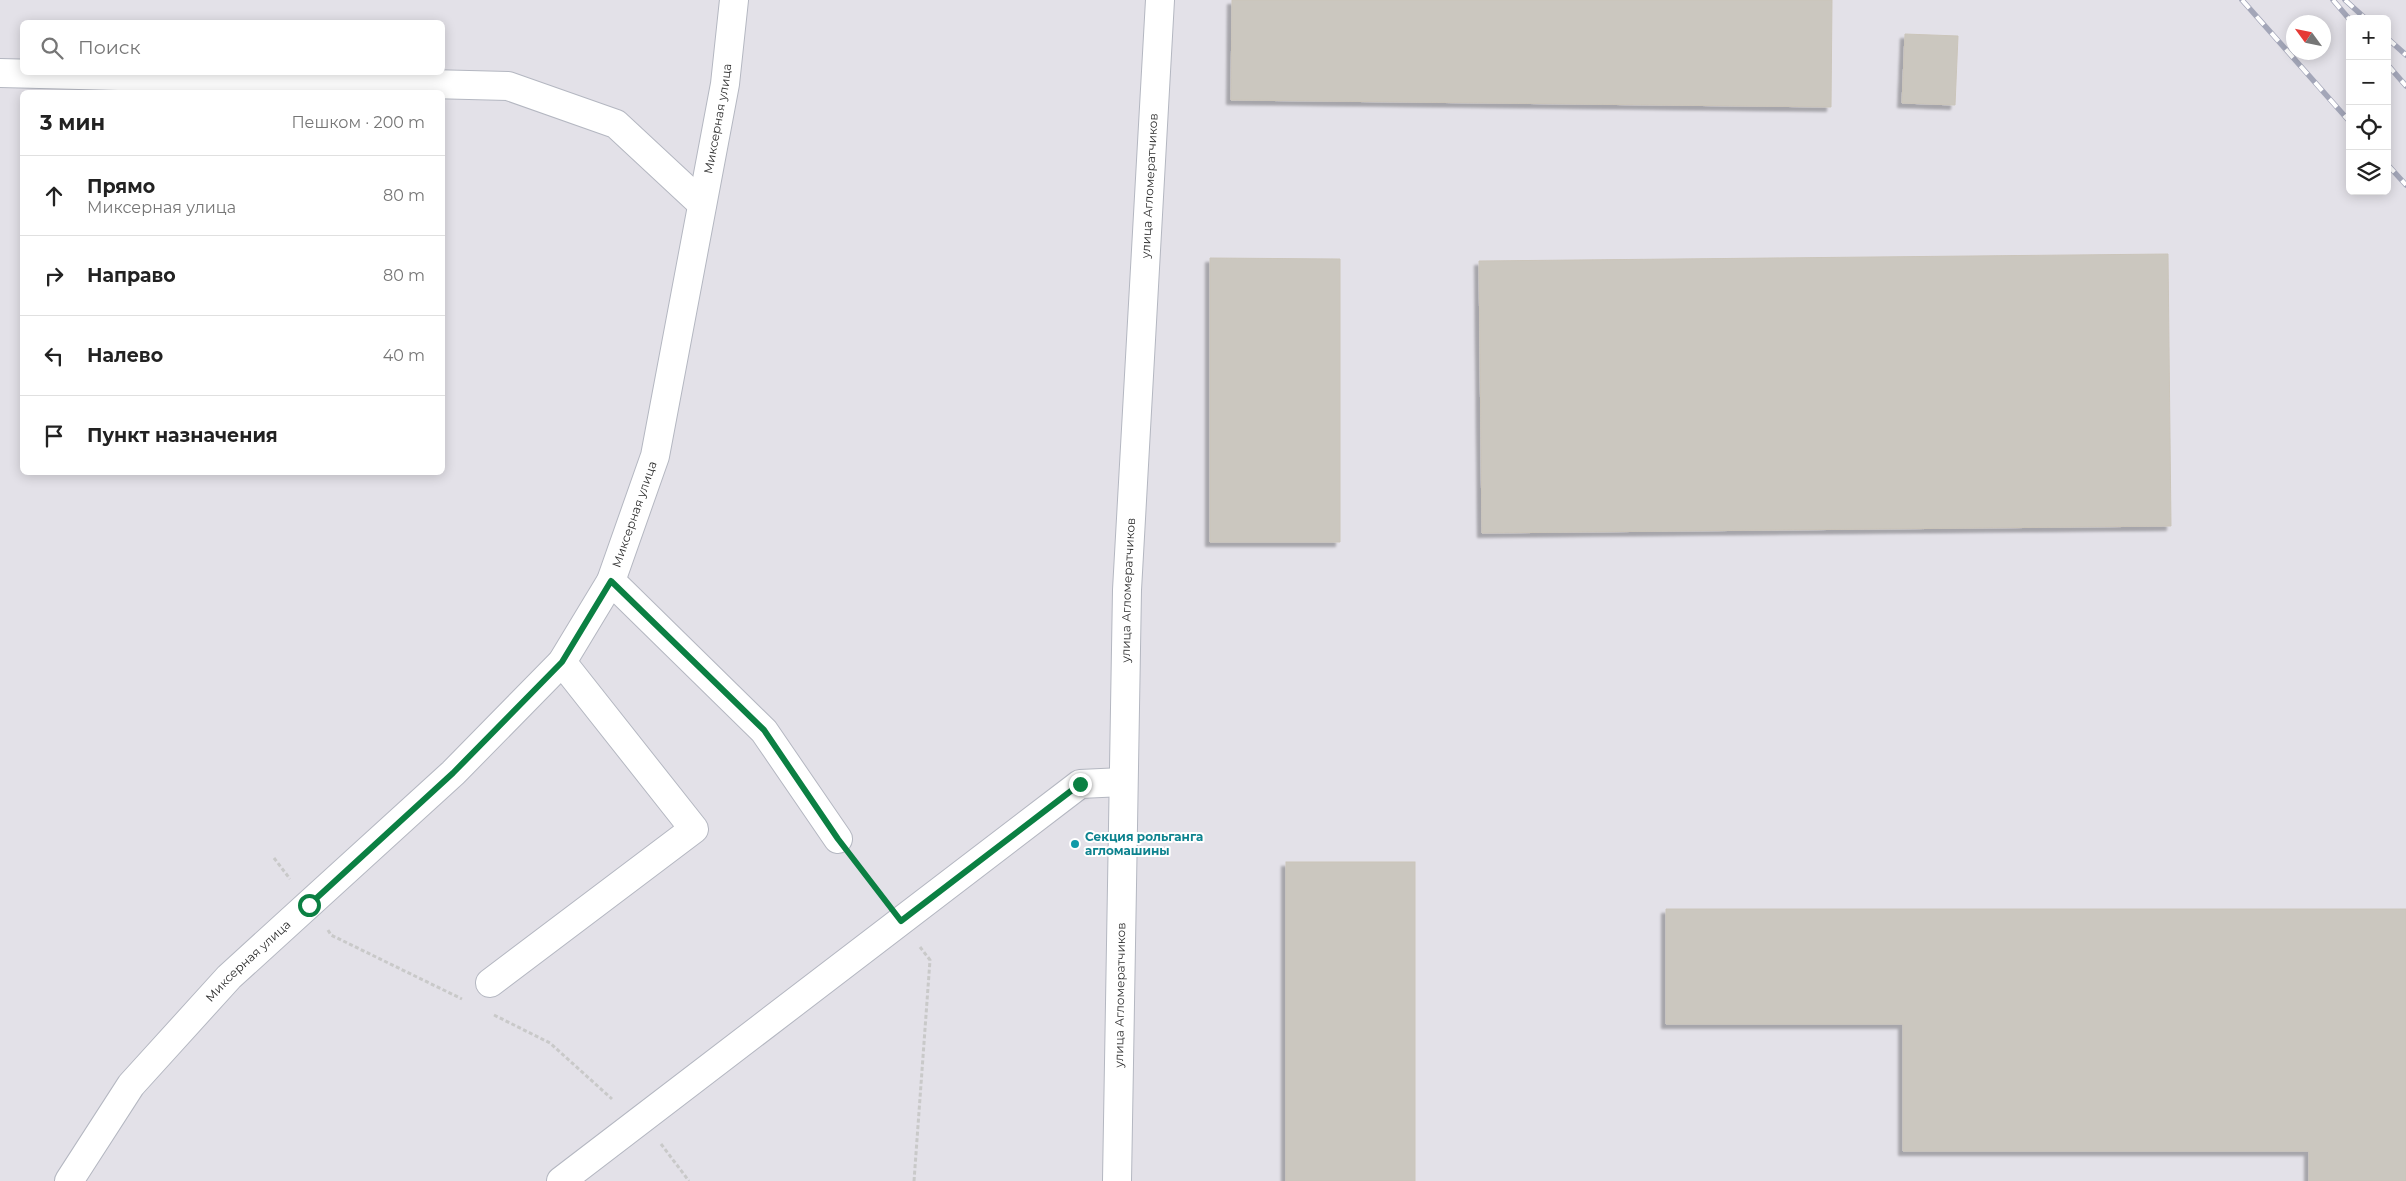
<!DOCTYPE html>
<html lang="ru">
<head>
<meta charset="utf-8">
<style>
  :root { --surface:#fff; --page:#f6f6f6; --text:#222; --muted:#767676; --line:#e0e0e0 }
  body { margin:0; font-family:Montserrat,sans-serif; background:var(--page); color:var(--text) }
  .controls { position:absolute; right:15px; top:15px; display:grid; overflow:hidden; border-radius:8px; box-shadow:0 2px 12px #0003 }
  .controls button { width:45px; height:45px; display:grid; place-items:center; padding:0; border:0; border-bottom:1px solid var(--line); background:var(--surface); color:var(--text); font:25px sans-serif }
  .compass { position:absolute; left:2286px; top:15px; width:45px; height:45px; border-radius:50%; background:var(--surface); box-shadow:0 2px 12px #0003; rotate:303deg }
  .stop { position:absolute; width:15px; height:15px; margin:-11px; border:4px solid #0b8043; border-radius:50%; background:#fff }
  .stop.end { background:#0b8043; border-color:#fff; box-shadow:0 1px 5px #0008 }
  .list { margin:0; padding:0; list-style:none }
  h2 { display:flex; justify-content:space-between; align-items:center; height:65px; margin:0; padding:0 20px; font-size:21px }
  h2 small { font-size:16px; font-weight:400; color:var(--muted) }
  .list li { display:grid; grid-template-columns:32px 1fr auto; gap:15px; align-items:center; box-sizing:border-box; height:80px; padding:0 20px; border-top:1px solid var(--line) }
  .list b { display:block; font-size:19px; white-space:nowrap }
  .list p { margin:0; font-size:16px; white-space:nowrap; color:var(--muted) }
  .list em { font-size:16px; font-style:normal; color:var(--muted) }
  .icon { flex:none; width:28px; height:28px; fill:none; stroke:currentColor; stroke-width:2; stroke-linecap:round; stroke-linejoin:round }
  .map { position:relative; flex:none; width:2406px; height:1181px; overflow:hidden }
  .search { position:absolute; background:var(--surface); box-shadow:0 2px 12px #0003; left:20px; top:20px; width:425px; height:55px; display:flex; align-items:center; gap:12px; box-sizing:border-box; padding:0 18px; border-radius:8px; color:var(--muted); font-size:19px }
  .panel { position:absolute; background:var(--surface); box-shadow:0 2px 12px #0003; left:20px; top:90px; width:425px; height:385px; border-radius:8px }
  .map>svg:first-child { display:block }
</style>
</head>
<body>
<div class="map">
<svg width="2406" height="1181" viewBox="0 0 2406 1181">
  <defs>
    <filter id="shadow"><feDropShadow dx="-4.5" dy="4.5" stdDeviation="1" flood-color="#0004"/></filter>
  </defs>
  <rect width="100%" height="100%" fill="#efe9e1"/>
  <path fill="#e3e1e8" fill-rule="evenodd" d="M0,0H2406V1181H0ZM2350,19H2387V191H2350ZM22,22H442V72H22ZM2294,22H2324V52H2294ZM22,92H442V472H22Z"/>
  <g fill="#cbc7bf" stroke="#cbc5ba" filter="url(#shadow)">
    <path d="M1232,0H1832L1831,107L1231,100Z"/>
    <path d="M1905,34L1958,36L1955,105L1902,103Z"/>
    <path d="M2168,254L2171,526L1482,533L1479,261Z"/>
    <path d="M1210,258L1340,259V542H1210Z"/>
    <rect x="1286" y="862" width="129" height="319"/>
    <path d="M1666,909H2406V1181H2309V1151H1903V1024H1666Z"/>
  </g>
  <g fill="none" stroke-linecap="round" stroke-linejoin="round">
    <g stroke="#b4b7c1" stroke-width="30">
      <g id="minor">
        <path d="M0,73L508,86L616,124L702,204"/>
        <path d="M611,581L764,731L838,839"/>
        <path d="M490,983L694,829L562,662"/>
        <path id="s1" d="M69,1181L131,1085L229,977L453,773L562,662L611,581L655,456L725,84L734,0"/>
        <path d="M561,1181L1080,784L1123,782"/>
        <path id="s2" d="M1117,1181L1127,590L1160,0"/>
      </g>
    </g>
    <g stroke="#c9c9c9" stroke-width="3" stroke-dasharray="4 2.5" stroke-linecap="butt">
      <path d="M274,858L290,879"/>
      <path d="M858,865L881,896"/>
      <path d="M328,930L331,935L462,999"/>
      <path d="M494,1015L550,1043L612,1099"/>
      <path d="M661,1144L689,1181"/>
      <path d="M914,1181L930,960L920,947"/>
    </g>
    <use href="#minor" stroke="#fff" stroke-width="28"/>
    <g stroke="#a3a6b8" stroke-width="5.5">
      <g id="rail">
        <path d="M2242,0L2350,122"/>
        <path d="M2333,0L2350,20"/>
        <path d="M2345,0L2366,19"/>
        <path d="M2387,38L2406,55"/>
        <path d="M2387,64L2406,86"/>
        <path d="M2387,164L2406,185"/>
      </g>
    </g>
    <use href="#rail" stroke="#fff" stroke-width="4" stroke-dasharray="11" stroke-linecap="butt"/>
  </g>
  <g fill="none" stroke-linecap="round" stroke-linejoin="round">
    <path stroke="#0b8043" stroke-width="6" d="M309,905L453,773L562,662L611,581L764,730L838,839L901,921L1080,784"/>
  </g>
  <circle fill="#0f9aa8" stroke="#fff" stroke-width="2" cx="1075" cy="844" r="5"/>
  <g text-anchor="middle" stroke-width="4" stroke-linejoin="round" paint-order="stroke">
    <g font-size="12" fill="#2e2e2e" stroke="#fff">
      <text dy="4" stroke="none"><textPath href="#s1" startOffset="1289">Миксерная улица</textPath></text>
      <text dy="4" stroke="none"><textPath href="#s2" startOffset="996">улица Агломератчиков</textPath></text>
      <text dy="4" stroke="none"><textPath href="#s1" startOffset="884">Миксерная улица</textPath></text>
      <text dy="4" stroke="none"><textPath href="#s2" startOffset="591">улица Агломератчиков</textPath></text>
      <text dy="4" stroke="none"><textPath href="#s1" startOffset="285">Миксерная улица</textPath></text>
      <text dy="4" stroke="none"><textPath href="#s2" startOffset="186">улица Агломератчиков</textPath></text>
    </g>
    <g font-size="12" font-weight="bold" fill="#0d838f" stroke="#fff" text-anchor="start">
      <text x="1085" y="841">Секция рольганга<tspan x="1085" dy="14">агломашины</tspan></text>
    </g>
  </g>
</svg>
<div class="controls">
<button>+</button>
<button>−</button>
<button><svg class="icon" aria-label="locate" viewBox="0 0 24 24"><circle cx="12" cy="12" r="6"/><path d="M12 2v4M12 18v4M2 12h4M18 12h4"/></svg></button>
<button><svg class="icon" aria-label="layers" viewBox="0 0 24 24"><path d="M12 4l9 5-9 5-9-5zM3 14l9 5 9-5"/></svg></button>
</div>
<svg class="compass" viewBox="-18 -18 36 36"><path d="M0-13l5 13h-10z" fill="#e53935"/><path d="M0 13l5-13h-10z" fill="#767676"/></svg>
<div class="stop" style="left:309px;top:905px"></div>
<div class="stop end" style="left:1080px;top:784px"></div>
<div class="search"><svg class="icon" aria-label="search" viewBox="0 0 24 24"><circle cx="10" cy="10" r="6"/><path d="M15 15l6 6"/></svg>Поиск</div>
<section class="panel">
<h2>3 мин<small>Пешком · 200 m</small></h2>
<ul class="list">
<li><svg class="icon" aria-label="ahead" viewBox="0 0 24 24"><path d="M12 20V5M6 11l6-6 6 6"/></svg><div><b>Прямо</b><p>Миксерная улица</p></div><em>80 m</em></li>
<li><svg class="icon" aria-label="right" viewBox="0 0 24 24"><path d="M7 20v-9h11M14 6l5 5-5 5"/></svg><div><b>Направо</b></div><em>80 m</em></li>
<li><svg class="icon" aria-label="left" viewBox="0 0 24 24"><path d="M17 20v-9H6M10 6l-5 5 5 5"/></svg><div><b>Налево</b></div><em>40 m</em></li>
<li><svg class="icon" aria-label="arrive" viewBox="0 0 24 24"><path d="M6 21V4h12l-3 4 3 4H6"/></svg><div><b>Пункт назначения</b></div></li>
</ul>
</section>
</div>
</body>
</html>
